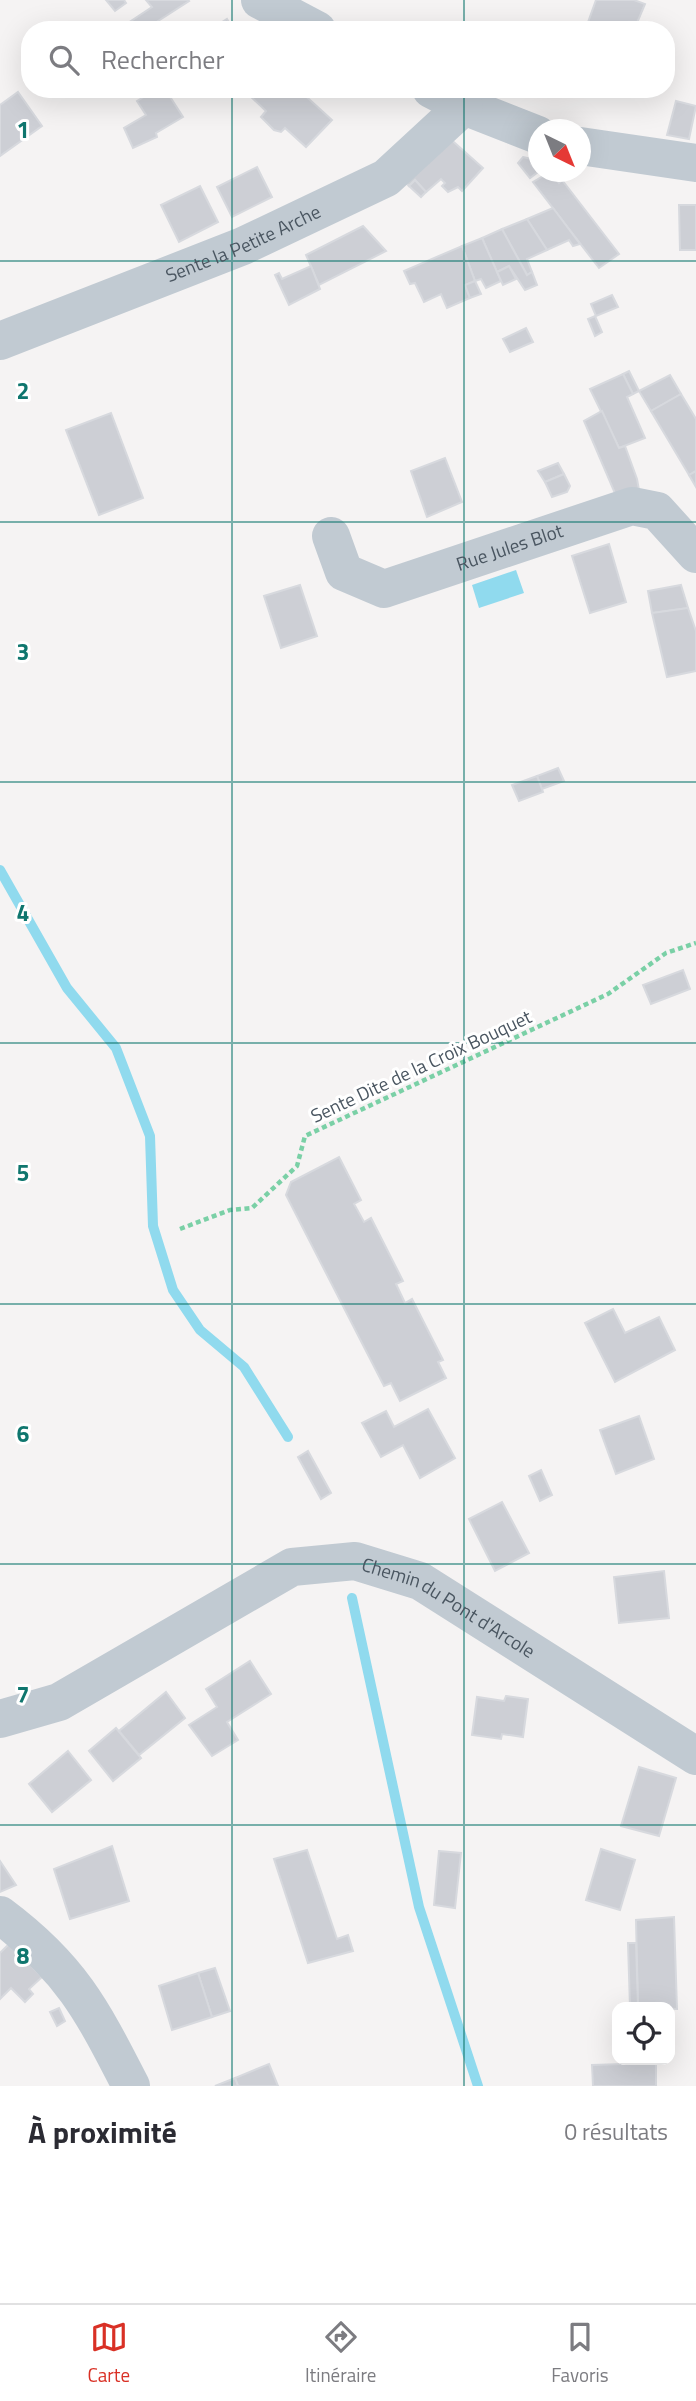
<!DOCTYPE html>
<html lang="fr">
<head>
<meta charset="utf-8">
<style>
  :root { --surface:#fff; --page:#f2f2f3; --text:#2b2b33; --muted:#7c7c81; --line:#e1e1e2; --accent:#d93025 }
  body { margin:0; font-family:"Titillium Web",sans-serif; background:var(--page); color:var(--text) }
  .controls { position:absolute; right:21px; bottom:21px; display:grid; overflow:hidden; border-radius:14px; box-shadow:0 7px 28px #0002 }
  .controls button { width:63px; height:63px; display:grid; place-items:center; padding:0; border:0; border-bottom:2px solid var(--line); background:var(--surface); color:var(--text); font:35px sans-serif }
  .compass { position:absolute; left:528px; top:119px; width:63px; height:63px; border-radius:50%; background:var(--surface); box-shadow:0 7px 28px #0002; rotate:137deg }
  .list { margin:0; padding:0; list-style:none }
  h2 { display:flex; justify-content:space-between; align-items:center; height:91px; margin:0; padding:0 28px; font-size:30px }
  h2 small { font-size:23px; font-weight:400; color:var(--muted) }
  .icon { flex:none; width:38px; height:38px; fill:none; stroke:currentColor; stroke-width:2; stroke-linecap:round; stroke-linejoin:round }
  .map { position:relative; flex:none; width:696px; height:2086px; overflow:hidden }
  .search { position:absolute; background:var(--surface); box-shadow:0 7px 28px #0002; left:21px; right:21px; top:21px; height:77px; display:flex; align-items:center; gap:18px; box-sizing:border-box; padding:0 24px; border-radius:28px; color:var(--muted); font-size:26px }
  .sheet { height:217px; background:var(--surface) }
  nav { display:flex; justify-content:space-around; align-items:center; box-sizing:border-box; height:98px; border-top:2px solid var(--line); background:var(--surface); font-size:19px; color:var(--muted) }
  nav a { display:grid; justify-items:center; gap:4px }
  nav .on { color:var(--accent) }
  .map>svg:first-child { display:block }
</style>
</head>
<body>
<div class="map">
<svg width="696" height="2086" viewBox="0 0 696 2086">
  <rect width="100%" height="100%" fill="#f5f3f3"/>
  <path fill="#90daee" d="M516,570L524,593L479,608L472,585Z"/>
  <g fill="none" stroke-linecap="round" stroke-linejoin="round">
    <g stroke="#90daee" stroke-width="10">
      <path d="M0,870L67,988L116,1048L150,1136L153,1226L173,1290L200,1330L244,1367L288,1437"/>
      <path d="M352,1598L419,1907L478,2086"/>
    </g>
  </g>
  <g fill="#cdcfd5" stroke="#d7d9de" stroke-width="2">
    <path d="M106,0H124L126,3L115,11Z"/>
    <path d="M146,0H188L189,1L144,30H133L128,23L152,7Z"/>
    <path d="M596,0H634L645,4L634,30H591L586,28Z"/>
    <path d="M227,19L234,30H210Z"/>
    <path d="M157,89H165L183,117L156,133L157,137L133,148L124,128L146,115L137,101Z"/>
    <path d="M252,89H298L332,120L306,147L285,128L281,132L274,130L261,117L266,111L248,94Z"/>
    <path d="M18,92L42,126L0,156V105Z"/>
    <path d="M676,101L696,106L689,139L667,135Z"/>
    <path d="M447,136L483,168L462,191L458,187L448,192L442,186L445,183L441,179L426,192L415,180L409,186L403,180Z"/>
    <path d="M523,157L536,160L531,164L538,172L530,178L518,163Z"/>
    <path d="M257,167L272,197L232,217L217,187Z"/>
    <path d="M550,172L559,183L562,180L619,254L599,268L533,182Z"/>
    <path d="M415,180L426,192L421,197L409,186Z"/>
    <path d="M200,186L218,222L179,242L161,205Z"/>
    <path d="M679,205H696V250H680Z"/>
    <path d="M553,208L580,244L573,246L569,240L547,250L527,219Z"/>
    <path d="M527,219L547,250L527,259L532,272L527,275L502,229Z"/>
    <path d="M363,226L386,251L319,285L306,255Z"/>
    <path d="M502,229L527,275L532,272L537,285L525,290L509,266L497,272L482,238Z"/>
    <path d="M482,238L501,281L486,288L481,279L475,281L462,246Z"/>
    <path d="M462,246L475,281L465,285L470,298L447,308L441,294L424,302L415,283L410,284L404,271Z"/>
    <path d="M311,266L320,289L289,305L275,275L279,273L282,279Z"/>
    <path d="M509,266L516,279L503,285L497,272Z"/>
    <path d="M475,281L481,294L470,298L465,285Z"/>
    <path d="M612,295L618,307L596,316L591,304Z"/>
    <path d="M595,316L602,332L595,336L588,319Z"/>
    <path d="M526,328L533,342L510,352L503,339Z"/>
    <path d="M629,371L639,391L633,394L623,374Z"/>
    <path d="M623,374L633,394L627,397L645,438L619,448L590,389Z"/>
    <path d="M670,375L681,394L651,411L639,391Z"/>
    <path d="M681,394L696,419V471L689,475L651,411Z"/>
    <path d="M602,411L619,448L625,446L637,479L639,490L617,498L584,421Z"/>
    <path d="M111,413L143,498L99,515L66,430Z"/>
    <path d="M445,458L462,502L427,517L411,471Z"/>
    <path d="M558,463L564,474L545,482L538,471Z"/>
    <path d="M696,471V487L689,475Z"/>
    <path d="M564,474L570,486L567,492L552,497L545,482Z"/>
    <path d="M609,544L626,602L590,613L572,556Z"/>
    <path d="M300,585L317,636L281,648L264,596Z"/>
    <path d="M681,585L688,608L652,613L648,591Z"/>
    <path d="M688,608L696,631V671L667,677L652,613Z"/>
    <path d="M558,768L564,781L542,789L537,776Z"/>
    <path d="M537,776L543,792L519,801L512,785Z"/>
    <path d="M683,970L690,989L651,1004L643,985Z"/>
    <path d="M339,1157L361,1200L354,1204L364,1222L371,1218L403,1281L396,1284L405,1303L412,1299L443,1360L438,1362L446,1378L400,1401L391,1383L384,1386L286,1195L291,1182Z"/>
    <path d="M613,1309L625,1333L659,1317L675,1350L615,1382L585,1323Z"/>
    <path d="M428,1409L455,1458L420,1478L403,1445L381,1457L362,1423L386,1411L394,1427Z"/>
    <path d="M639,1416L654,1459L616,1474L600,1430Z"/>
    <path d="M308,1451L331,1493L321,1499L298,1457Z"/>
    <path d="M541,1470L552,1495L540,1501L529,1476Z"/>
    <path d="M502,1502L529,1553L495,1571L469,1519Z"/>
    <path d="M664,1571L669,1618L619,1623L614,1577Z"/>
    <path d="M250,1661L271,1694L227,1722L238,1740L212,1756L189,1725L217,1707L206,1689Z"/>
    <path d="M166,1692L185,1718L139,1755L119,1731Z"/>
    <path d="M506,1696L528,1699L523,1737L502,1734L501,1739L472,1735L477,1697L504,1701Z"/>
    <path d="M116,1728L141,1758L113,1781L89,1751Z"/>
    <path d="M68,1751L91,1780L52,1812L29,1784Z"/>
    <path d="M639,1767L676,1778L659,1836L621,1826Z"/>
    <path d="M112,1846L129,1901L70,1919L54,1869Z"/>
    <path d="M601,1849L635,1860L620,1910L586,1900Z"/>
    <path d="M307,1850L337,1939L348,1935L353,1951L308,1963L274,1859Z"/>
    <path d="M439,1851L461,1853L455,1908L434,1905Z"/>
    <path d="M0,1861L16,1885L0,1892Z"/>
    <path d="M674,1917L677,2009L638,2007L636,1920Z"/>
    <path d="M10,1943L42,1977L29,1989L33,1994L25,2002L11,1988L0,1999V1953Z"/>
    <path d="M628,1943H636L638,2007H630Z"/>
    <path d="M215,1968L230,2011L212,2017L198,1973Z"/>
    <path d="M198,1973L212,2017L172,2030L159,1986Z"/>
    <path d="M59,2008L65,2021L57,2026L50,2012Z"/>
    <path d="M656,2063V2086H593L592,2065Z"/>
    <path d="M269,2064L278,2086H238L235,2078Z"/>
    <path d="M235,2078L238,2086H215Z"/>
  </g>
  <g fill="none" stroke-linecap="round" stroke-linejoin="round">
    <path stroke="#7ad0a6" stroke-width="4.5" stroke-dasharray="5 3.5" stroke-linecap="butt" d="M180,1229L230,1210L252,1208L297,1166L305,1136L608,994L666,953L696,943"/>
    <g stroke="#c1cad2" stroke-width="38">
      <path d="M260,0L317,30"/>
      <path d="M431,89L464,106L538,135"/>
      <path d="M580,146L696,163"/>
      <path id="s1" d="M0,341L243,246L386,178L464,106"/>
      <path id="s2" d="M331,536L344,572L384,589L632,506L657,511L696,554"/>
      <path id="s3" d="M0,1719L59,1702L292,1567L355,1561L420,1581L696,1756"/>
      <path d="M0,1915C71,1968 92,2010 131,2086"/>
    </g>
  </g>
  <path fill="none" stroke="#0f766e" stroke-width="2" stroke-opacity="0.55" d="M232,0V30M464,0V30M232,89V2086M464,89V2086M0,261H696M0,522H696M0,782H696M0,1043H696M0,1304H696M0,1564H696M0,1825H696"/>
  <g text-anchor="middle" stroke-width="6" stroke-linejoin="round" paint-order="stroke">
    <g font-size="19" fill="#4a5661" stroke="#fff">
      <text dy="7" stroke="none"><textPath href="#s1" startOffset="262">Sente la Petite Arche</textPath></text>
      <text dy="7" stroke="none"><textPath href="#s2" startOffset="214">Rue Jules Blot</textPath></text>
      <text transform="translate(421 1066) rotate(-25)" y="7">Sente Dite de la Croix Bouquet</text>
      <text dy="7" stroke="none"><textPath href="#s3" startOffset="499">Chemin du Pont d'Arcole</textPath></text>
    </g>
  </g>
  <g font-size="23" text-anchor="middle" font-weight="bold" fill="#0f766e" stroke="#fff" stroke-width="6" stroke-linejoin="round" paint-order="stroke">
    <text x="23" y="138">1</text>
    <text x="23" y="399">2</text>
    <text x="23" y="660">3</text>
    <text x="23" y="921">4</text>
    <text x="23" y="1181">5</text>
    <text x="23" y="1442">6</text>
    <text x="23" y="1703">7</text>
    <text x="23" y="1964">8</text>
  </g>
</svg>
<div class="controls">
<button><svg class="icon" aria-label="locate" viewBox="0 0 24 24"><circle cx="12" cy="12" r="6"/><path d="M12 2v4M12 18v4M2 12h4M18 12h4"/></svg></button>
</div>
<svg class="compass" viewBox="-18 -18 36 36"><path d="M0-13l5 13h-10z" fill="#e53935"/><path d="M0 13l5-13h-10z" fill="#7c7c81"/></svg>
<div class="search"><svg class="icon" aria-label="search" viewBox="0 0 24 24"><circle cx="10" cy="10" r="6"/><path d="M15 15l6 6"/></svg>Rechercher</div>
</div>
<section class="sheet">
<h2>À proximité<small>0 résultats</small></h2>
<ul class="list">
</ul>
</section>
<nav>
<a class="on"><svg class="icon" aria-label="map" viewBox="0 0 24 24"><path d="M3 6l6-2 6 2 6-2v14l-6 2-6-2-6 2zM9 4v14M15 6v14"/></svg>Carte</a>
<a><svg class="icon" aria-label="directions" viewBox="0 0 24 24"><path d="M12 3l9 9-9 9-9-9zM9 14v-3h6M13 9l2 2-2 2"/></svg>Itinéraire</a>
<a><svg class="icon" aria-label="saved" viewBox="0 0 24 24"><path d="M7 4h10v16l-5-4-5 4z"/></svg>Favoris</a>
</nav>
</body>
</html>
